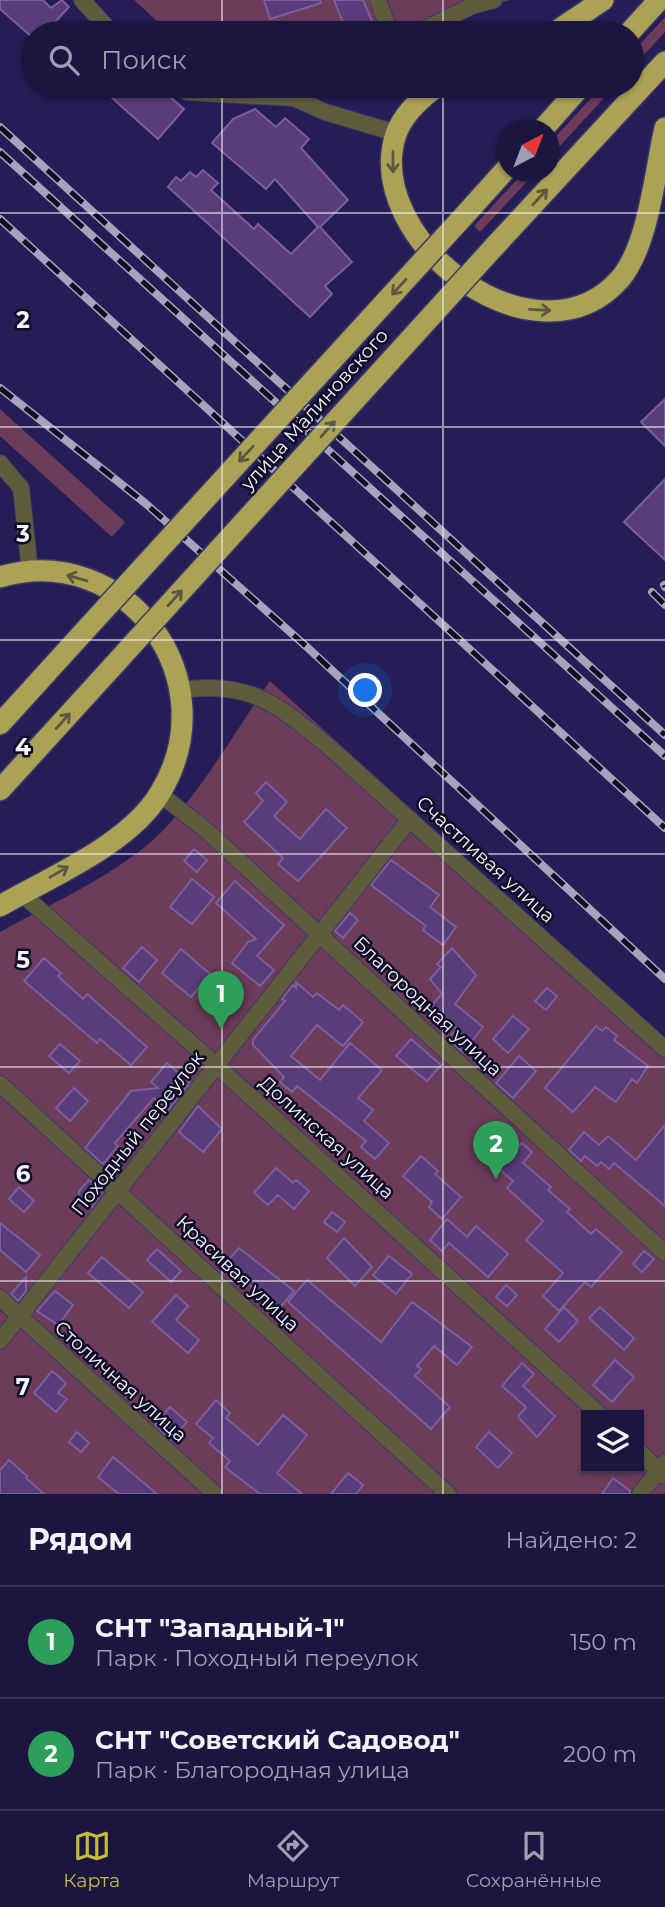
<!DOCTYPE html>
<html lang="ru">
<head>
<meta charset="utf-8">
<style>
  :root { --surface:#1b1640; --page:#28234b; --text:#f1f3f6; --muted:#a09fb1; --line:#393559; --accent:#c7bb3b }
  body { margin:0; font-family:Montserrat,sans-serif; background:var(--page); color:var(--text) }
  .controls { position:absolute; right:21px; bottom:21px; display:grid; overflow:hidden; border-radius:0px; box-shadow:0 2px 5px #0004 }
  .controls button { width:63px; height:63px; display:grid; place-items:center; padding:0; border:0; border-bottom:2px solid var(--line); background:var(--surface); color:var(--text); font:35px sans-serif }
  .compass { position:absolute; left:497px; top:119px; width:63px; height:63px; border-radius:50%; background:var(--surface); box-shadow:0 2px 5px #0004; rotate:42deg }
  .you { position:absolute; left:366px; top:691px; width:24px; height:24px; margin:-18px; border:5px solid #fff; border-radius:50%; background:#1a73e8; box-shadow:0 0 0 10px #1a73e833 }
  .badge { display:grid; place-items:center; width:46px; height:46px; border-radius:50%; background:var(--accent); color:#fff; font-size:23px; font-weight:700 }
  .pin { position:absolute; translate:-50% -58px; filter:drop-shadow(0 2px 4px #0008) }
  .pin::after { content:''; position:absolute; top:37px; width:24px; height:21px; background:inherit; clip-path:polygon(0 0,100% 0,50% 100%) }
  .list { margin:0; padding:0; list-style:none }
  h2 { display:flex; justify-content:space-between; align-items:center; height:91px; margin:0; padding:0 28px; font-size:30px }
  h2 small { font-size:23px; font-weight:400; color:var(--muted) }
  .list li { display:grid; grid-template-columns:46px 1fr auto; gap:21px; align-items:center; box-sizing:border-box; height:112px; padding:0 28px; border-top:2px solid var(--line) }
  .list b { display:block; font-size:26px; white-space:nowrap }
  .list p { margin:0; font-size:23px; white-space:nowrap; color:var(--muted) }
  .list em { font-size:23px; font-style:normal; color:var(--muted) }
  .icon { flex:none; width:38px; height:38px; fill:none; stroke:currentColor; stroke-width:2; stroke-linecap:round; stroke-linejoin:round }
  .map { position:relative; flex:none; width:665px; height:1494px; overflow:hidden }
  .search { position:absolute; background:var(--surface); box-shadow:0 2px 5px #0004; left:21px; right:21px; top:21px; height:77px; display:flex; align-items:center; gap:18px; box-sizing:border-box; padding:0 24px; border-radius:38px; color:var(--muted); font-size:26px }
  .sheet { height:315px; background:var(--surface) }
  nav { display:flex; justify-content:space-around; align-items:center; box-sizing:border-box; height:98px; border-top:2px solid var(--line); background:var(--surface); font-size:19px; color:var(--muted) }
  nav a { display:grid; justify-items:center; gap:4px }
  nav .on { color:var(--accent) }
  .map>svg:first-child { display:block }
</style>
</head>
<body>
<div class="map">
<svg width="665" height="1494" viewBox="0 0 665 1494">
  <rect width="100%" height="100%" fill="#241d56"/>
  <g fill="#6e3c5b" fill-rule="evenodd">
    <path d="M134,0H510L470,12L429,33H170Z"/>
    <path d="M665,17V32L632,68V53Z"/>
    <path d="M602,86H615L550,157V143Z"/>
    <path d="M524,172H536L480,232L474,226Z"/>
    <path d="M0,409L125,522L112,537L0,436Z"/>
    <path d="M270,681L665,1039V1494H0V932C50,904 108,879 152,841C193,805 238,727 270,681ZM586,1415H639V1468H586Z"/>
  </g>
  <g fill="#593d79" stroke="#7b5f9e" stroke-width="2">
    <path d="M0,0H43L51,8L62,0L69,7L45,33H33V38L0,9Z"/>
    <path d="M264,0H320L321,3L270,19Z"/>
    <path d="M334,0H363L377,33H347Z"/>
    <path d="M121,86H158L184,109L158,139L111,97Z"/>
    <path d="M255,109L276,127L285,118L309,139L301,148L348,200L320,227L352,262L325,286L332,294L310,317L168,187L176,177L181,181L190,172L196,177L203,170L218,183L211,190L254,229L258,224L291,254L318,227L275,179L266,189L212,143L233,119Z"/>
    <path d="M665,399V446L641,422Z"/>
    <path d="M665,479V560L624,522Z"/>
    <path d="M266,782L287,802L274,816L300,839L326,809L347,828L298,881L278,864L283,858L244,822L263,801L256,793Z"/>
    <path d="M194,849L207,860L197,872L184,861Z"/>
    <path d="M391,860L439,895L430,907L456,927L443,945L423,930L426,926L371,885Z"/>
    <path d="M192,879L214,897L192,924L170,907Z"/>
    <path d="M235,881L284,925L257,956L274,970L260,986L232,963L248,942L256,939L216,903Z"/>
    <path d="M350,913L358,920L343,938L335,931Z"/>
    <path d="M142,947L157,960L139,982L123,968Z"/>
    <path d="M452,948L476,975L455,1004L483,1027L463,1052L448,1039L457,1029L432,1005L442,994L430,979L441,967L437,964Z"/>
    <path d="M181,949L210,974L191,997L162,973Z"/>
    <path d="M44,958L61,973L58,976L83,999L87,994L147,1047L131,1065L100,1039L97,1043L24,981Z"/>
    <path d="M296,982L313,997L317,993L339,1010L343,1005L363,1022L343,1046L317,1025L291,1056L320,1080L350,1043L382,1070L358,1098L373,1110L364,1121L389,1143L375,1159L361,1147L366,1141L297,1086L292,1092L280,1082L284,1077L253,1045V1040L285,1001L282,999L293,985L296,988Z"/>
    <path d="M547,988L557,996L546,1010L535,1001Z"/>
    <path d="M513,1016L529,1029L508,1053L493,1039Z"/>
    <path d="M596,1026L602,1031L606,1027L617,1036L614,1040L648,1066L637,1083L632,1079L616,1102L595,1087L573,1112L545,1088Z"/>
    <path d="M411,1039L441,1065L427,1081L396,1056Z"/>
    <path d="M60,1044L80,1061L69,1073L49,1056Z"/>
    <path d="M519,1056L536,1071L513,1098L496,1083Z"/>
    <path d="M167,1063L190,1083L168,1110L154,1098L115,1143L118,1146L103,1164L85,1148L131,1091L158,1088L151,1082Z"/>
    <path d="M74,1088L88,1101L70,1121L56,1108Z"/>
    <path d="M198,1106L222,1129L203,1152L179,1132Z"/>
    <path d="M665,1125V1206L614,1163L609,1169L601,1162L597,1166L585,1156L581,1161L569,1150L584,1132L599,1145L608,1136L636,1160Z"/>
    <path d="M522,1143L532,1152L523,1163L551,1187L548,1190L570,1209L567,1212L591,1234L596,1229L622,1252L591,1287L585,1282L559,1311L543,1296L563,1273L526,1240L543,1221L507,1188L513,1181L499,1169Z"/>
    <path d="M421,1156L438,1171L435,1174L461,1197L442,1219L429,1207L432,1202L403,1176Z"/>
    <path d="M276,1168L293,1183L296,1180L309,1191L294,1209L278,1195L268,1205L254,1193Z"/>
    <path d="M89,1180L102,1192L92,1207L79,1196V1191Z"/>
    <path d="M19,1187L34,1201L24,1212L9,1199Z"/>
    <path d="M332,1212L345,1222L337,1232L324,1222Z"/>
    <path d="M447,1219L467,1237L476,1226L508,1254L488,1277L449,1243L442,1251L430,1240Z"/>
    <path d="M0,1223L40,1255L26,1272L0,1250Z"/>
    <path d="M344,1238L372,1267L355,1286L327,1258Z"/>
    <path d="M239,1248L294,1291L279,1309L253,1287L241,1279L239,1282L222,1267Z"/>
    <path d="M157,1249L181,1271L171,1282L147,1260Z"/>
    <path d="M644,1251L654,1259L642,1272L633,1264Z"/>
    <path d="M389,1256L412,1274L396,1294L373,1275Z"/>
    <path d="M102,1257L143,1292L129,1308L88,1273Z"/>
    <path d="M26,1277V1291L18,1301L11,1294Z"/>
    <path d="M307,1280L381,1342L412,1302L472,1347L457,1365L434,1346L417,1366L421,1369L415,1376L450,1407L431,1429L288,1302Z"/>
    <path d="M506,1285L517,1295L507,1306L496,1297Z"/>
    <path d="M55,1291L73,1305L58,1325L37,1311Z"/>
    <path d="M176,1295L188,1306L176,1320L199,1340L188,1353L152,1322Z"/>
    <path d="M564,1307L578,1321L559,1342L545,1329Z"/>
    <path d="M600,1307L634,1338L624,1350L589,1318Z"/>
    <path d="M615,1360L634,1377L612,1402L593,1385Z"/>
    <path d="M522,1363L534,1374L523,1386L555,1416L537,1437L518,1417L526,1407L502,1386Z"/>
    <path d="M52,1371L66,1383L58,1393L67,1399L56,1412L34,1393Z"/>
    <path d="M216,1400L230,1413L226,1418L258,1445L283,1415L307,1435L277,1473L302,1494H260L225,1467L230,1461L209,1443L213,1438L196,1424Z"/>
    <path d="M170,1407L187,1422L171,1440L155,1425Z"/>
    <path d="M77,1432L89,1443L81,1452L69,1442Z"/>
    <path d="M489,1432L512,1453L498,1468L476,1447Z"/>
    <path d="M113,1457L132,1473L157,1494H119L98,1477Z"/>
    <path d="M9,1460L27,1476L26,1478L44,1494H0V1470Z"/>
    <path d="M348,1473L363,1485L356,1494H331Z"/>
    <path d="M613,1478L630,1491V1494H602Z"/>
  </g>
  <g fill="none" stroke-linecap="round" stroke-linejoin="round">
    <g stroke="#3d376a" stroke-width="18">
      <g id="street">
        <path d="M82,0L112,33"/>
        <path d="M378,0L390,33"/>
        <path d="M417,33L472,6L494,0"/>
        <path d="M179,86L187,92L294,98L325,112L396,133"/>
        <path d="M294,98L322,86"/>
        <path d="M0,463L21,488L30,571"/>
        <path d="M182,690C250,680 278,705 328,746L665,1049"/>
        <path d="M160,794L207,831L665,1253"/>
        <path d="M22,894L216,1065L600,1415"/>
        <path d="M0,1084L448,1494"/>
        <path d="M0,1298L215,1494"/>
        <path d="M0,1341L410,819"/>
        <path d="M639,1451L664,1476"/>
        <path d="M640,1494L665,1462"/>
      </g>
    </g>
    <g stroke="#3d376a" stroke-width="24">
      <g id="highway">
        <path d="M554,33L603,0"/>
        <path d="M629,33L659,0"/>
        <path d="M437,86C421,98 403,114 396,134C361,240 537,373 620,279C649,245 655,171 665,128"/>
        <path d="M542,130L581,86"/>
        <path d="M462,218L508,167"/>
        <path d="M494,247L665,62"/>
        <path d="M0,577C126,540 229,680 160,793C130,844 50,877 0,906"/>
        <path d="M0,724L80,636"/>
        <path d="M0,790L113,666"/>
      </g>
    </g>
    <use href="#street" stroke="#5f5c3e" stroke-width="16"/>
    <use href="#highway" stroke="#aaa355" stroke-width="21"/>
    <g stroke="#a5a3bd" stroke-width="8">
      <g id="rail">
        <path d="M0,127L665,735"/>
        <path d="M0,152L665,756"/>
        <path d="M0,219L665,828"/>
        <path d="M0,388L145,503L308,648L665,979"/>
        <path d="M664,585L665,587"/>
        <path d="M652,592L665,605"/>
      </g>
    </g>
    <use href="#rail" stroke="#0f0d26" stroke-width="5" stroke-dasharray="16" stroke-linecap="butt"/>
    <g stroke="#3d376a" stroke-width="24" stroke-linecap="butt">
      <g id="highway-bridge">
        <path d="M80,636L462,218"/>
        <path d="M113,666L494,247"/>
      </g>
    </g>
    <use href="#highway-bridge" stroke="#aaa355" stroke-width="21"/>
  </g>
  <defs><path id="oneway-shaft" d="M-6 0H5M1.5-3L5.5 0L1.5 3" fill="none" stroke-width="1.6" stroke-linecap="round" stroke-linejoin="round" transform="scale(1.75)"/></defs>
  <g stroke="#5c583e">
    <use href="#oneway-shaft" transform="translate(393 162) rotate(90)"/>
    <use href="#oneway-shaft" transform="translate(540 197) rotate(-47)"/>
    <use href="#oneway-shaft" transform="translate(399 287) rotate(132)"/>
    <use href="#oneway-shaft" transform="translate(540 310) rotate(3)"/>
    <use href="#oneway-shaft" transform="translate(328 429) rotate(-48)"/>
    <use href="#oneway-shaft" transform="translate(246 454) rotate(133)"/>
    <use href="#oneway-shaft" transform="translate(77 578) rotate(-164)"/>
    <use href="#oneway-shaft" transform="translate(175 598) rotate(-48)"/>
    <use href="#oneway-shaft" transform="translate(63 721) rotate(-48)"/>
    <use href="#oneway-shaft" transform="translate(59 872) rotate(-30)"/>
  </g>
  <path fill="none" stroke="#f4f4fc" stroke-width="2" stroke-opacity="0.55" d="M222,0V33M443,0V33M222,86V1494M443,86V1494M0,213H665M0,427H665M0,640H665M0,854H665M0,1067H665M0,1281H665"/>
  <g text-anchor="middle" stroke-width="5" stroke-linejoin="round" paint-order="stroke">
    <g font-size="19" fill="#f4f4fc" stroke="#0f0d26">
      <text transform="translate(314 409) rotate(-48)" y="7">улица Малиновского</text>
      <text transform="translate(486 859) rotate(42)" y="7">Счастливая улица</text>
      <text transform="translate(428 1006) rotate(43)" y="7">Благородная улица</text>
      <text transform="translate(137 1133) rotate(-52)" y="7">Походный переулок</text>
      <text transform="translate(327 1137) rotate(42)" y="7">Долинская улица</text>
      <text transform="translate(238 1273) rotate(43)" y="7">Красивая улица</text>
      <text transform="translate(121 1381) rotate(42)" y="7">Столичная улица</text>
    </g>
  </g>
  <g font-size="23" text-anchor="middle" font-weight="bold" fill="#f4f4fc" stroke="#0f0d26" stroke-width="5" stroke-linejoin="round" paint-order="stroke">
    <text x="23" y="328">2</text>
    <text x="23" y="542">3</text>
    <text x="23" y="755">4</text>
    <text x="23" y="968">5</text>
    <text x="23" y="1182">6</text>
    <text x="23" y="1395">7</text>
  </g>
</svg>
<div class="controls">
<button><svg class="icon" aria-label="layers" viewBox="0 0 24 24"><path d="M12 4l9 5-9 5-9-5zM3 14l9 5 9-5"/></svg></button>
</div>
<svg class="compass" viewBox="-18 -18 36 36"><path d="M0-13l5 13h-10z" fill="#e53935"/><path d="M0 13l5-13h-10z" fill="#a09fb1"/></svg>
<div class="you"></div>
<div class="pin badge" style="left:221px;top:1029px;background:#2e9e5b">1</div>
<div class="pin badge" style="left:496px;top:1179px;background:#2e9e5b">2</div>
<div class="search"><svg class="icon" aria-label="search" viewBox="0 0 24 24"><circle cx="10" cy="10" r="6"/><path d="M15 15l6 6"/></svg>Поиск</div>
</div>
<section class="sheet">
<h2>Рядом<small>Найдено: 2</small></h2>
<ul class="list">
<li><span class="badge" style="background:#2e9e5b">1</span><div><b>СНТ &quot;Западный-1&quot;</b><p>Парк · Походный переулок</p></div><em>150 m</em></li>
<li><span class="badge" style="background:#2e9e5b">2</span><div><b>СНТ &quot;Советский Садовод&quot;</b><p>Парк · Благородная улица</p></div><em>200 m</em></li>
</ul>
</section>
<nav>
<a class="on"><svg class="icon" aria-label="map" viewBox="0 0 24 24"><path d="M3 6l6-2 6 2 6-2v14l-6 2-6-2-6 2zM9 4v14M15 6v14"/></svg>Карта</a>
<a><svg class="icon" aria-label="directions" viewBox="0 0 24 24"><path d="M12 3l9 9-9 9-9-9zM9 14v-3h6M13 9l2 2-2 2"/></svg>Маршрут</a>
<a><svg class="icon" aria-label="saved" viewBox="0 0 24 24"><path d="M7 4h10v16l-5-4-5 4z"/></svg>Сохранённые</a>
</nav>
</body>
</html>
